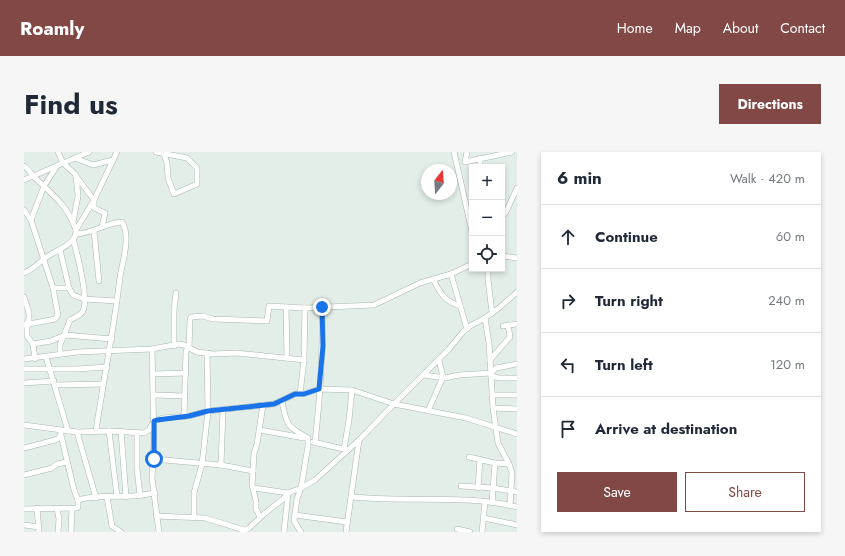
<!DOCTYPE html>
<html lang="en">
<head>
<meta charset="utf-8">
<style>
  :root { --surface:#fff; --page:#f6f6f7; --text:#1f2937; --muted:#747a83; --line:#e0e1e3; --accent:#814845 }
  body { margin:0; font-family:Jost,sans-serif; background:var(--page); color:var(--text) }
  .controls { position:absolute; right:12px; top:12px; display:grid; overflow:hidden; border-radius:0px; box-shadow:0 2px 6px #0003 }
  .controls button { width:36px; height:36px; display:grid; place-items:center; padding:0; border:0; border-bottom:1px solid var(--line); background:var(--surface); color:var(--text); font:20px sans-serif }
  .compass { position:absolute; left:397px; top:12px; width:36px; height:36px; border-radius:50%; background:var(--surface); box-shadow:0 2px 6px #0003; rotate:17deg }
  .stop { position:absolute; width:12px; height:12px; margin:-9px; border:3px solid #1a73e8; border-radius:50%; background:#fff }
  .stop.end { background:#1a73e8; border-color:#fff; box-shadow:0 1px 4px #0008 }
  .list { margin:0; padding:0; list-style:none }
  h2 { display:flex; justify-content:space-between; align-items:center; height:52px; margin:0; padding:0 16px; font-size:17px }
  h2 small { font-size:13px; font-weight:400; color:var(--muted) }
  .list li { display:grid; grid-template-columns:26px 1fr auto; gap:12px; align-items:center; box-sizing:border-box; height:64px; padding:0 16px; border-top:1px solid var(--line) }
  .list b { display:block; font-size:15px; white-space:nowrap }
  .list em { font-size:13px; font-style:normal; color:var(--muted) }
  .actions { display:flex; gap:8px; padding:12px 16px }
  .actions a { flex:1; padding:9px 0; border:1px solid var(--accent); border-radius:0px; text-align:center; font-size:14px; color:var(--accent) }
  .actions .main { background:var(--accent); color:#fff }
  .icon { flex:none; width:22px; height:22px; fill:none; stroke:currentColor; stroke-width:2; stroke-linecap:round; stroke-linejoin:round }
  .map { position:relative; flex:none; width:493px; height:380px; overflow:hidden; border-radius:0px }
  header { display:flex; align-items:center; gap:24px; box-sizing:border-box; height:56px; padding:0 20px; background:var(--accent); color:#fff }
  header strong { font-size:19px }
  nav { display:flex; gap:22px; margin-inline-start:auto; font-size:14px }
  .intro { display:flex; align-items:center; justify-content:space-between; box-sizing:border-box; height:96px; padding:0 24px }
  h1 { margin:0; font-size:28px }
  .button { padding:10px 18px; border-radius:0px; background:var(--accent); color:#fff; font-size:14px; font-weight:700 }
  main { display:flex; gap:24px; padding:0 24px }
  aside { flex:1; background:var(--surface); border-radius:0px; box-shadow:0 2px 6px #0003 }
  .map>svg:first-child { display:block }
</style>
</head>
<body>
<header>
<strong>Roamly</strong>
<nav><a>Home</a><a>Map</a><a>About</a><a>Contact</a></nav>
</header>
<div class="intro"><h1>Find us</h1><a class="button">Directions</a></div>
<main>
<div class="map">
<svg width="493" height="380" viewBox="0 0 493 380">
  <rect width="100%" height="100%" fill="#e4eee8"/>
  <g fill="none" stroke-linecap="round" stroke-linejoin="round">
    <g stroke="#a6b7af" stroke-width="6">
      <g id="minor">
        <path d="M34,0L39,11L52,23L54,44L49,70"/>
        <path d="M132,0L163,6L173,16V32L150,42L144,26L143,11L140,2"/>
        <path d="M430,0L448,80"/>
        <path d="M443,0L441,10L488,0"/>
        <path d="M51,6L69,13L89,8"/>
        <path d="M456,6V15"/>
        <path d="M0,14C5,17 6,21 10,25C29,43 43,53 52,78"/>
        <path d="M52,24L70,48V56L81,61L78,75"/>
        <path d="M0,28L65,0"/>
        <path d="M0,58L7,68L20,34L33,14"/>
        <path d="M478,64L482,60L493,36"/>
        <path d="M7,68L29,136"/>
        <path d="M70,79L75,129"/>
        <path d="M53,82C69,81 82,71 98,70C101,75 102,80 102,85C103,101 96,117 95,133C89,182 79,230 72,279"/>
        <path d="M36,98L45,136"/>
        <path d="M478,104L493,106"/>
        <path d="M464,117V127L468,161"/>
        <path d="M0,121C11,117 16,108 26,103C35,97 53,91 52,78L70,48L93,0"/>
        <path d="M427,122L443,177"/>
        <path d="M409,127C416,141 420,149 436,154"/>
        <path d="M0,145L5,161V168L3,171V184L9,192L11,207"/>
        <path d="M262,155L263,206"/>
        <path d="M461,166L465,191L469,256L474,291L485,312L488,321L486,354"/>
        <path d="M0,173L31,167L34,163L29,136H45L49,143L60,147L93,149"/>
        <path d="M479,174L493,172"/>
        <path d="M9,192L27,189L41,183L88,187"/>
        <path d="M150,194V158L152,141"/>
        <path d="M128,197L130,290L128,326L135,380"/>
        <path d="M36,202V193L46,168C51,165 56,164 59,159C65,147 53,101 49,87"/>
        <path d="M22,205L44,279"/>
        <path d="M0,207L54,200L128,197L155,192L160,193L173,200L189,202L212,201L280,208"/>
        <path d="M466,208L486,185L484,173"/>
        <path d="M0,217H53L83,215"/>
        <path d="M129,222L162,221"/>
        <path d="M400,223L421,226L435,223L467,221L472,216L493,212"/>
        <path d="M467,224L475,226H493"/>
        <path d="M0,231L30,229"/>
        <path d="M31,233L79,232"/>
        <path d="M276,242L280,208L281,156"/>
        <path d="M130,243L161,244"/>
        <path d="M468,243H493"/>
        <path d="M258,249C262,272 263,275 284,286V294L277,336L273,347L270,369L277,380"/>
        <path d="M469,256L493,257"/>
        <path d="M404,259L419,225L415,208"/>
        <path d="M160,265L162,199L165,195L166,167L167,165L179,164L189,167L243,169L245,154L281,156L350,153L396,131L427,122L448,112"/>
        <path d="M0,273L53,280L85,279L120,281L125,278L130,269L139,266L165,264L184,259L250,252L271,242H279L295,237L328,238L370,252L442,266L493,282"/>
        <path d="M236,278L280,286"/>
        <path d="M85,279L93,344"/>
        <path d="M97,279L102,345"/>
        <path d="M53,280L72,346"/>
        <path d="M113,281V317L116,343"/>
        <path d="M37,283L50,338L54,348"/>
        <path d="M289,290L324,298"/>
        <path d="M291,291C296,246 299,200 298,155"/>
        <path d="M0,296L31,288L35,286L37,281"/>
        <path d="M320,297L325,268L328,238"/>
        <path d="M445,305L471,311L485,312"/>
        <path d="M129,307L197,313L229,319"/>
        <path d="M197,313L199,258"/>
        <path d="M0,323L28,316L33,312L43,310"/>
        <path d="M437,334L469,336L493,340"/>
        <path d="M230,336L264,341L260,380"/>
        <path d="M454,336L456,308"/>
        <path d="M83,345L88,374L97,380"/>
        <path d="M327,345C341,346 356,347 370,347C411,348 453,345 493,355"/>
        <path d="M468,351L471,311"/>
        <path d="M13,356L15,380"/>
        <path d="M33,356L35,367L34,380"/>
        <path d="M0,357L53,356L54,355V348C70,343 91,345 108,344C116,344 123,342 131,341"/>
        <path d="M271,363L323,370"/>
        <path d="M132,364L181,366L220,378"/>
        <path d="M170,365V341L178,312L184,259L183,201"/>
        <path d="M236,365L232,357V349L228,333L229,319L230,301L233,292L239,253"/>
        <path d="M460,366L493,373"/>
        <path d="M0,373L15,375"/>
        <path d="M433,377L446,380"/>
        <path d="M47,380L48,357"/>
        <path d="M218,380L225,376L240,362L259,347L264,341L277,336L291,328L335,288L370,252L425,197L439,180L446,174L461,166L475,156L493,140"/>
        <path d="M322,380L335,288"/>
        <path d="M458,380L461,350"/>
      </g>
    </g>
    <use href="#minor" stroke="#fff" stroke-width="5"/>
  </g>
  <g fill="none" stroke-linecap="round" stroke-linejoin="round">
    <path stroke="#1a73e8" stroke-width="5" d="M130,307V269L133,268L165,264L184,259L250,252L271,242H280L295,237L299,194L298,155"/>
  </g>
</svg>
<div class="controls">
<button>+</button>
<button>−</button>
<button><svg class="icon" aria-label="locate" viewBox="0 0 24 24"><circle cx="12" cy="12" r="6"/><path d="M12 2v4M12 18v4M2 12h4M18 12h4"/></svg></button>
</div>
<svg class="compass" viewBox="-18 -18 36 36"><path d="M0-13l5 13h-10z" fill="#e53935"/><path d="M0 13l5-13h-10z" fill="#747a83"/></svg>
<div class="stop" style="left:130px;top:307px"></div>
<div class="stop end" style="left:298px;top:155px"></div>
</div>
<aside>
<h2>6 min<small>Walk · 420 m</small></h2>
<ul class="list">
<li><svg class="icon" aria-label="ahead" viewBox="0 0 24 24"><path d="M12 20V5M6 11l6-6 6 6"/></svg><div><b>Continue</b></div><em>60 m</em></li>
<li><svg class="icon" aria-label="right" viewBox="0 0 24 24"><path d="M7 20v-9h11M14 6l5 5-5 5"/></svg><div><b>Turn right</b></div><em>240 m</em></li>
<li><svg class="icon" aria-label="left" viewBox="0 0 24 24"><path d="M17 20v-9H6M10 6l-5 5 5 5"/></svg><div><b>Turn left</b></div><em>120 m</em></li>
<li><svg class="icon" aria-label="arrive" viewBox="0 0 24 24"><path d="M6 21V4h12l-3 4 3 4H6"/></svg><div><b>Arrive at destination</b></div></li>
</ul>
<div class="actions"><a class="main">Save</a><a>Share</a></div>
</aside>
</main>
</body>
</html>
